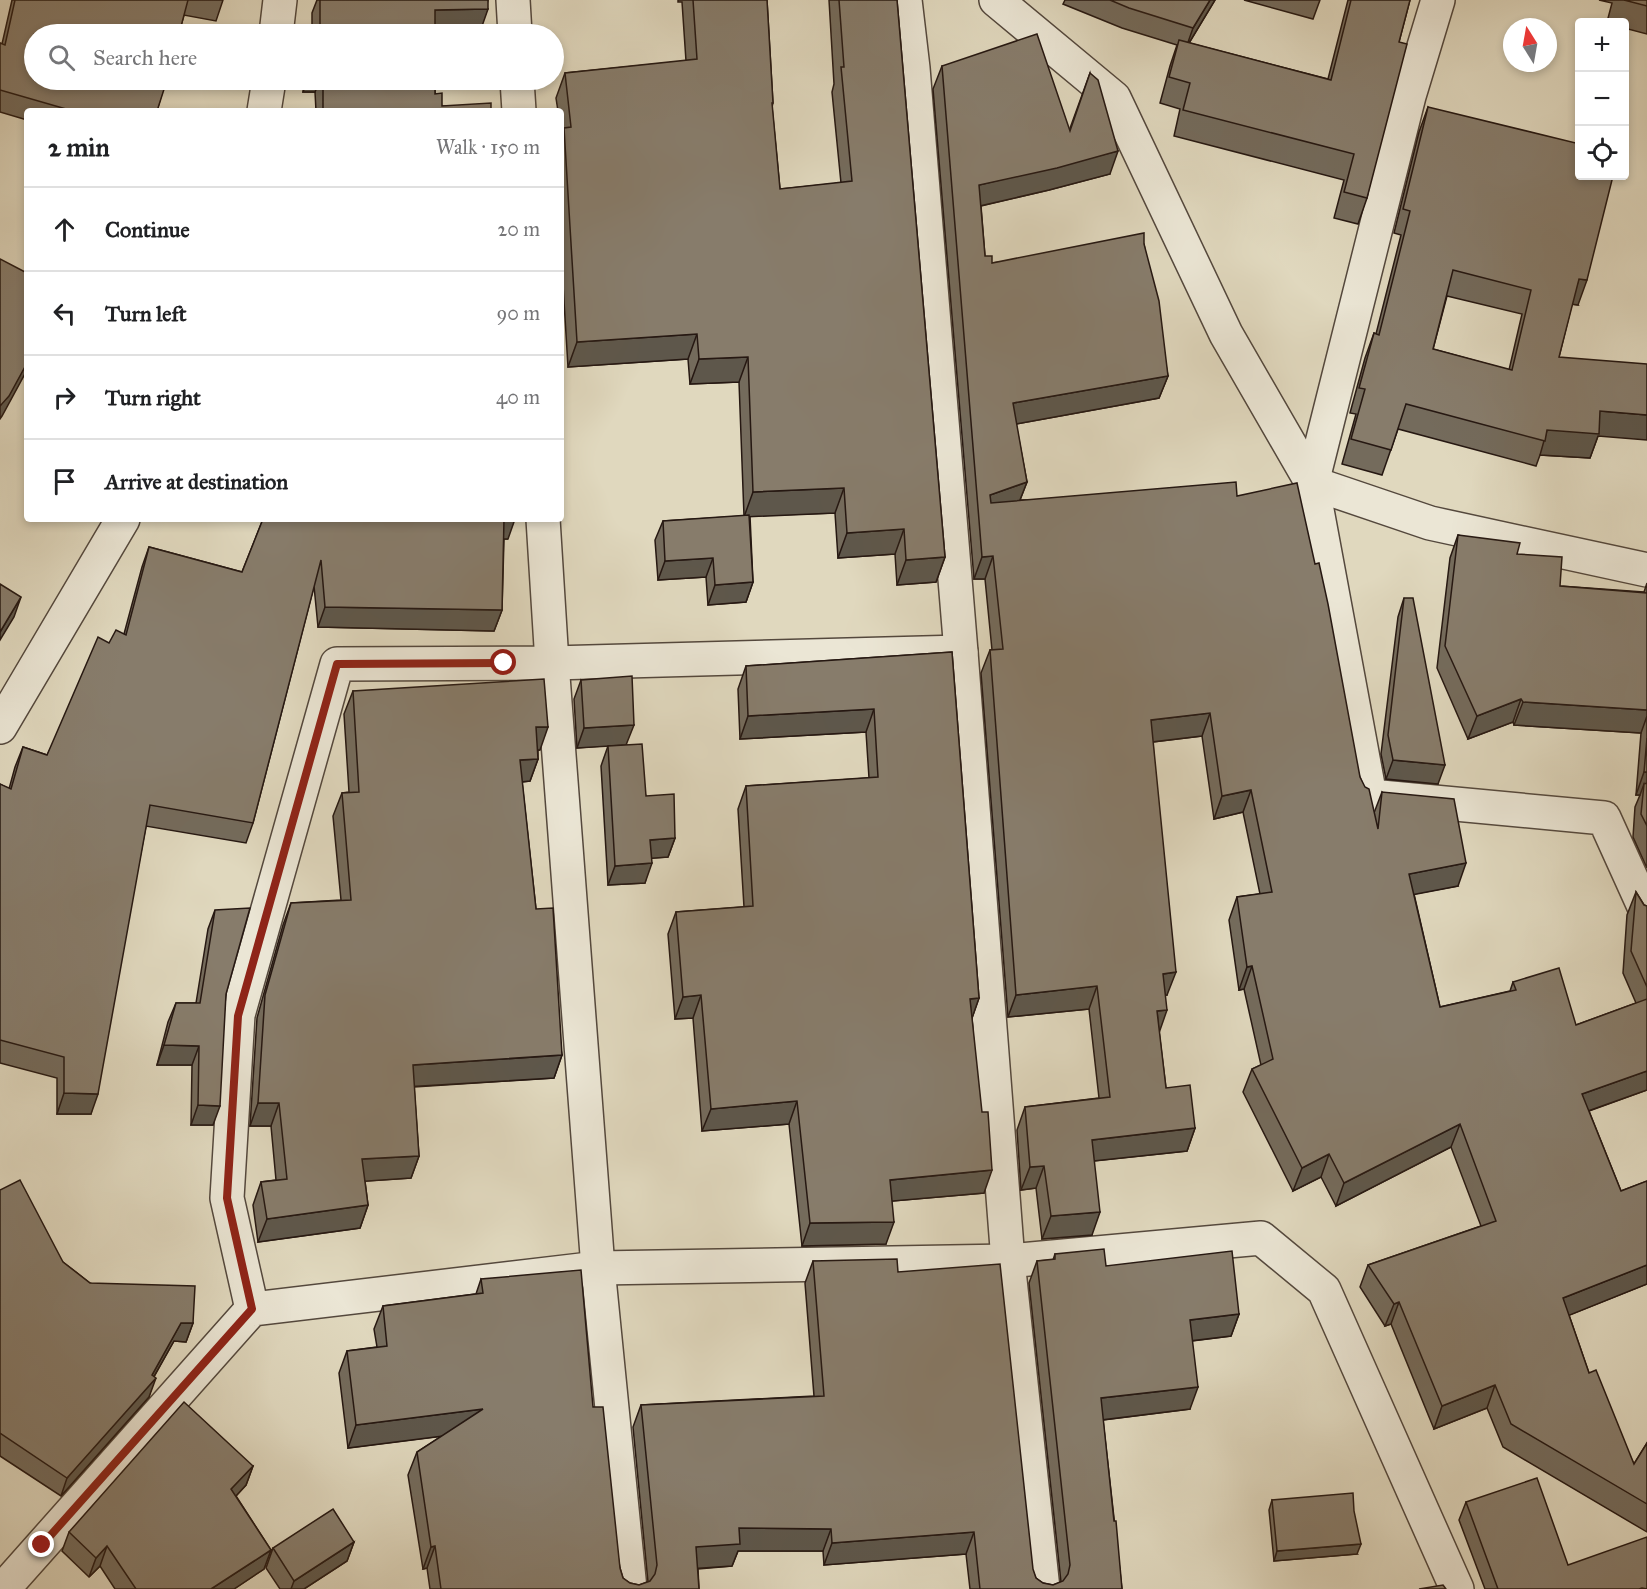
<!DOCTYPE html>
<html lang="en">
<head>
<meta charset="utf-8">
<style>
  :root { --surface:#fff; --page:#f2f2f2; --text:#202124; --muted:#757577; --line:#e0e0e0 }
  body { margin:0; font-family:"IM FELL Great Primer",serif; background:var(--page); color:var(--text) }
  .controls { position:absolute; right:18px; top:18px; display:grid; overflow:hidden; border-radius:6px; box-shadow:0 3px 9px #0003 }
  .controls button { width:54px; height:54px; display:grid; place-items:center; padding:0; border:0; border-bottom:2px solid var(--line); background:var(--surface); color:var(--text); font:30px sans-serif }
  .compass { position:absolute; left:1503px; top:18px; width:54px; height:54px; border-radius:50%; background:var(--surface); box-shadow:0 3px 9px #0003; rotate:349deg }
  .stop { position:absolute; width:18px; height:18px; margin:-14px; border:4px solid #8f2418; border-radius:50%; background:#fff }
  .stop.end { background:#8f2418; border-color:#fff; box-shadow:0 2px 6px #0008 }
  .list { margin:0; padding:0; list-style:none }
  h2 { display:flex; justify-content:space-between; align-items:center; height:78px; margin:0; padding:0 24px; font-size:26px }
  h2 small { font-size:20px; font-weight:400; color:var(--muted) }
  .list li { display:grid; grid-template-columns:39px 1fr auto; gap:18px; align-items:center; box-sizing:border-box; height:84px; padding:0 24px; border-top:2px solid var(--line) }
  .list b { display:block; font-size:22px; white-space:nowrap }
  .list em { font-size:20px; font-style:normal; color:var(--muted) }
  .icon { flex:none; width:33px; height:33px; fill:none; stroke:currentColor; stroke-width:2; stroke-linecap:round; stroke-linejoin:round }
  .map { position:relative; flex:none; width:1647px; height:1589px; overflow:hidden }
  .search { position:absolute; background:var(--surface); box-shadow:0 3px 9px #0003; left:24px; top:24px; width:540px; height:66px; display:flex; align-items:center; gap:15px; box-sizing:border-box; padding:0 21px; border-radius:33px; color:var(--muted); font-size:22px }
  .panel { position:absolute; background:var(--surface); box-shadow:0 3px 9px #0003; left:24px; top:108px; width:540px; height:414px; border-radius:6px }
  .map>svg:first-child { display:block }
</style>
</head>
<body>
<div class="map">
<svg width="1647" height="1589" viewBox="0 0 1647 1589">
  <rect width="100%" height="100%" fill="#e0d8be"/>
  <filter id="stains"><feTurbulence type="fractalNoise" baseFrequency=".00333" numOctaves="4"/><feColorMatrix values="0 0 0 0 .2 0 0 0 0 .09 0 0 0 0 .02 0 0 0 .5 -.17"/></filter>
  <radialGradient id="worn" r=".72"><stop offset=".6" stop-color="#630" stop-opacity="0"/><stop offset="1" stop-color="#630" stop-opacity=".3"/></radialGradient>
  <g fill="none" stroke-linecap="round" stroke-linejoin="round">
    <g stroke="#54483d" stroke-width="36">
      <g id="minor">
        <path d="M513,0L515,34"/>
        <path d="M905,0L913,68L961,652L1008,1261L1043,1589"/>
        <path d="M996,0L1114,98L1226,334L1312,483L1370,796L1604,818L1647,913"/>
        <path d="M276,34L280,0"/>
        <path d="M517,80L519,111"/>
        <path d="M264,111L269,80"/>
        <path d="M1312,483L1409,96L1438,0"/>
        <path d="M1312,483L1430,523L1647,570"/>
        <path d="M543,519L552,663L598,1268L630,1589"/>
        <path d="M0,727L123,519"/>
        <path d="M252,1309L227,1198L238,1015L337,664L552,663L961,652"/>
        <path d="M12,1579L252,1309L598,1268L1008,1261L1261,1238L1324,1290L1457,1589"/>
      </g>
    </g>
    <use href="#minor" stroke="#ebe6d5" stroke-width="33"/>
  </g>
  <g fill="#746b5c" stroke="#261812" stroke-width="1.5" fill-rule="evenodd">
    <path d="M12,0H223L216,21L184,15L157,111H27V120L0,112V43L2,44Z"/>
    <path d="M317,0H488L481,29L435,30V34H311L312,30V13Z"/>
    <path d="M678,0H767L773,103L772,107L780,189L841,183L832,92L834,84L829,0H897L945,557L936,582L897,585L895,554L838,558L835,513L750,516L753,582L746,602L708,605L706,577L658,580L655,540L663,521L744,516L739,382L690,384L688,359L568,367L561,252V111H558L556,98L565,73L686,61L682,2H678Z"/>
    <path d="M1065,0H1215L1189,43L1328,79L1348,0H1410L1399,42L1367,198L1358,224L1334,218L1344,180L1174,136L1180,109L1160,103L1170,66L1177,45L1122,28L1063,4Z"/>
    <path d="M1244,0H1320L1313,19Z"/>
    <path d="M1599,0H1647V34L1624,28V22H1607L1612,3Z"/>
    <path d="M942,66L1069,131L1090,73L1110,174L1049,190L981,206L985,256L992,263L1144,244L1168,376L1159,398L1016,424L1027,482L1020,500L1237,496L1360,777L1374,813L1382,792L1458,886L1414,894L1440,1007L1510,991L1513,982L1576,1025L1636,1003L1623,973L1627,915L1636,892L1644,905L1647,906V1090L1589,1111L1621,1191L1647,1181V1284L1569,1315L1589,1373L1634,1464L1647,1443V1532L1503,1447L1487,1408L1434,1429L1391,1324L1385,1326L1360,1287L1368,1265L1481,1226L1451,1147L1336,1206L1321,1177L1293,1191L1243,1092L1252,1069L1261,1065L1244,989L1239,990L1229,920L1237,897L1260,894L1243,812L1214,819L1202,736L1153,742L1167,995H1165L1159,1031L1166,1088L1195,1128L1187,1151L1094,1161L1092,1235L1042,1239L1036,1188L1021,1190L1017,1130L1025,1107L1099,1098L1089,1009L1008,1017L981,673L990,650H992L985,579H974L933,89Z"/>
    <path d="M304,80H435V94L442,106L491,111H316L315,92H303Z"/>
    <path d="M1428,107L1578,305L1572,304L1559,357L1598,436L1590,458L1540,455L1536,466L1398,429L1382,475L1342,464L1356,414L1350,413L1365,358L1374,333L1376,334L1401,235L1394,233L1419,132ZM1447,296L1522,314L1509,370L1433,349Z"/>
    <path d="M263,519L508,539H504L502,610L494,631L318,627L314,586L253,823L246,843L146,826L91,1114H57V1078L0,1063V784L9,789L15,767L23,747L47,755L109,643L124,634L142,567L149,547L242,572Z"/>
    <path d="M1458,535L1517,554L1560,586L1644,592L1647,583V868L1633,837L1635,807L1640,795H1636L1641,733L1514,725L1513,722L1468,739L1437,668L1450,558Z"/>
    <path d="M1404,598L1438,784L1386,779L1381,754L1398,617Z"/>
    <path d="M952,652L979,998L972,1018L984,1193L892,1201L886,1244L802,1246L789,1124L702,1131L693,1018L675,1019L668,934L676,912L744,907L738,809L746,786L869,778L866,732L740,739L738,689L746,666Z"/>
    <path d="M581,680L627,745L646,796L675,838L668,857L651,858L645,883L608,885L601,766L608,746L616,745L577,748L574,699Z"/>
    <path d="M353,691L540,750H538V759L530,781L522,782L536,909L562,1055L554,1078L414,1087L419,1156L411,1178L365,1181L368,1205L360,1228L258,1242L253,1205L261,1182L276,1180L271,1126H250L257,1018L283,925L291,903L341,900L333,816L342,793L349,792L344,714Z"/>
    <path d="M215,910L226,994L213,1125H191L192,1065H157L168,1022L176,1003H196L208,929Z"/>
    <path d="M0,1190L63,1262L90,1283L193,1323L186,1342L174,1341L154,1377L149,1397L61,1496L0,1456Z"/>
    <path d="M1055,1254L1106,1266L1239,1314L1231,1336L1192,1341L1190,1409L1103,1420L1122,1589H970L966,1554L824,1565L823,1551H738L732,1566L698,1569L699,1589H430L427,1568L423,1569L408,1475L417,1452L442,1436L348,1448L339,1373L347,1351L377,1347L374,1329L383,1306L476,1294L481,1279L593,1407L620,1568L623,1578L630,1583L639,1585L648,1582L633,1427L641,1405L814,1396L805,1283L813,1261L898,1272L1036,1578L1043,1583L1053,1585L1061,1582L1029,1283L1037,1261L1053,1260Z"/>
    <path d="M253,1466L246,1485L236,1496L271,1550L264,1569L234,1589H115L100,1566L89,1577L62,1551L69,1532Z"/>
    <path d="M1272,1500L1357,1554L1274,1561L1269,1510Z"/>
    <path d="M1466,1502L1568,1565L1647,1589H1485L1459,1520Z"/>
    <path d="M354,1542L347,1561L304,1589H280L266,1568L273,1548Z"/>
  </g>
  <g fill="#5e574b" stroke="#261812" stroke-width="1.5">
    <path d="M1210,0H1215L1186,48L1193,28Z"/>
    <path d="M488,9L481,29L428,30L435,10Z"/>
    <path d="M308,80H320L315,92H303Z"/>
    <path d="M1118,151L1110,174L1049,190L971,208L979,185Z"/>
    <path d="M1579,279L1587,280L1578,305L1570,304Z"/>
    <path d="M697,334L688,359L568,367L577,342Z"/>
    <path d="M748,357L739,382L690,384L699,359Z"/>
    <path d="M27,363V370L2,416L0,419V406Z"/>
    <path d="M1168,376L1159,398L1005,426L1013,403Z"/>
    <path d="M1600,411L1647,415V440L1598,436L1590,458L1540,455L1547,430Z"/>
    <path d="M1027,482L1018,505L981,518L990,495Z"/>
    <path d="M844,488L835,513L744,517L753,492Z"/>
    <path d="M504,519H515L508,539H497Z"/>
    <path d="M904,529L895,554L838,558L847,533Z"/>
    <path d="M993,556L985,579H974L982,557Z"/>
    <path d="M945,557L936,582L897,585L906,560Z"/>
    <path d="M713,558L706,577L658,580L665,561Z"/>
    <path d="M753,582L746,602L708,605L715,585Z"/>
    <path d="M21,597L14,617L0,640V632Z"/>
    <path d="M325,607L502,610L494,631L318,627Z"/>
    <path d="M1521,699L1513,722L1468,739L1477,716Z"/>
    <path d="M1523,702L1647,710V716L1641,733L1514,725Z"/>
    <path d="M874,709L866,732L740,739L748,716Z"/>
    <path d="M1210,713L1202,736L1143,743L1151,720Z"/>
    <path d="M634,725L626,745L577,748L584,728Z"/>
    <path d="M536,727H548L540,750H528Z"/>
    <path d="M538,759L530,781L511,783L520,760Z"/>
    <path d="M1393,760L1445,765L1438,784L1386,779Z"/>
    <path d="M1644,772H1647V795L1644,784L1640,795H1636Z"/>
    <path d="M1251,790L1243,812L1214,819L1222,796Z"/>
    <path d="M675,838L668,857L643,859L650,840Z"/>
    <path d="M652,863L645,883L608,885L615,866Z"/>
    <path d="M1466,863L1458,886L1401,897L1409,874Z"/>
    <path d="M1252,966L1244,989L1239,990L1247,967Z"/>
    <path d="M1176,972L1167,995L1155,996L1163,974Z"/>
    <path d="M1097,986L1089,1009L1008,1017L1016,995Z"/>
    <path d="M701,995L693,1018L675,1019L683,997Z"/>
    <path d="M979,998L971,1021L970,999Z"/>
    <path d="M1167,1010L1159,1033L1157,1011Z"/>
    <path d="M164,1045L199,1046L192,1065H157Z"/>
    <path d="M562,1055L554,1078L404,1087L413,1065Z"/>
    <path d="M1647,1071V1090L1574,1116L1582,1094Z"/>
    <path d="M64,1093L98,1094L91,1114H57Z"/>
    <path d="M797,1101L789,1124L702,1131L711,1109Z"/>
    <path d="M258,1103H279L271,1126H250Z"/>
    <path d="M198,1105L220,1106L213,1125H191Z"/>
    <path d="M1460,1124L1451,1147L1336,1206L1344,1183Z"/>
    <path d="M1195,1128L1187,1151L1084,1162L1092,1140Z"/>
    <path d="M1329,1154L1321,1177L1293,1191L1302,1168Z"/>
    <path d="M419,1156L411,1178L354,1182L362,1159Z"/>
    <path d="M1044,1166L1036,1188L1021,1190L1030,1167Z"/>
    <path d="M992,1170L984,1193L882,1202L890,1180Z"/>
    <path d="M368,1205L360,1228L258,1242L267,1219Z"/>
    <path d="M1100,1212L1092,1235L1042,1239L1051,1216Z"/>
    <path d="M894,1222L886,1244L802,1246L810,1223Z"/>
    <path d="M1647,1265V1284L1555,1321L1563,1298Z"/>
    <path d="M1399,1302L1391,1324L1385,1326L1394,1304Z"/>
    <path d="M1239,1314L1231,1336L1181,1342L1190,1320Z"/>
    <path d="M181,1323H193L186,1342L174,1341L149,1385L156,1378L149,1397L61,1496L67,1478L152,1375Z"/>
    <path d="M1495,1385L1487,1408L1434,1429L1442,1406Z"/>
    <path d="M1198,1387L1190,1409L1093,1421L1101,1398Z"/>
    <path d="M483,1409L475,1432L348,1448L356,1425Z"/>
    <path d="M253,1466L246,1485L224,1509L231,1489Z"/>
    <path d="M739,1528L831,1529L823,1551H738L732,1566L688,1569L696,1547Z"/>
    <path d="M974,1532L966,1554L824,1565L832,1543Z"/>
    <path d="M354,1542L347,1561L304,1589H291L294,1581Z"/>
    <path d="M1361,1544L1357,1554L1274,1561L1277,1551Z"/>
    <path d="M107,1546L100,1566L89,1577L96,1558Z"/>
    <path d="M435,1546L427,1568L423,1569L431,1547Z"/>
    <path d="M271,1550L264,1569L234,1589H211Z"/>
  </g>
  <g fill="#877c6b" stroke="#261812" stroke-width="1.5" fill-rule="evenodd">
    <path d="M15,0H188L179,34H34V80H167L157,111H73L0,90V43L5,45Z"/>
    <path d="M320,0H488V9L435,10V34H312V30H320Z"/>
    <path d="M693,0H767L773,103H772L780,189L852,181L841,67H844L839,0H897L945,557L906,560L904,529L847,533L844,488L753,492L748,357L699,359L697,334L577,342L564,128L571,127L565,73L697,59Z"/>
    <path d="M1110,0H1210L1193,28L1129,8Z"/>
    <path d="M1351,0H1410L1399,42L1407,44L1367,198L1344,192L1354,154L1183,110L1190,83L1169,77L1179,40L1331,80Z"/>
    <path d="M1624,0H1647V6Z"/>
    <path d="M1037,34L1070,131L1090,73L1098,80L1118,151L1057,168L979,185L985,256H992V263L1144,233V244L1159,301L1168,376L1013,403L1027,482L990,495L991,503L1236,482L1237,496L1297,483L1315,564L1319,563L1328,604L1360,777L1365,787L1369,789L1378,829L1382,792L1454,799L1466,863L1409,874L1440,1007L1516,990L1513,982L1559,968L1576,1025L1647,999V1071L1582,1094L1621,1191L1647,1181V1265L1563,1298L1589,1373L1596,1370L1634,1464L1647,1443V1504L1511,1424L1495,1385L1442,1406L1399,1302L1394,1304L1368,1265L1496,1221L1460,1124L1344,1183L1329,1154L1302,1168L1252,1069L1273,1059L1252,966L1247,967L1237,897L1272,892L1251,790L1222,796L1210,713L1151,720L1176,972L1163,974L1167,1010L1157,1011L1166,1088L1190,1085L1195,1128L1092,1140L1100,1212L1051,1216L1044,1166L1030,1167L1025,1107L1110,1097L1097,986L1016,995L990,650L1003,649L993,556L982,557L942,66Z"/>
    <path d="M323,80H435V94L442,93V106L491,103V111H323Z"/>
    <path d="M1428,107L1580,144V176H1613L1587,280L1579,279L1559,357L1647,364V415L1600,411L1599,434L1547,430L1545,441L1406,404L1391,450L1351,439L1365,389L1359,388L1374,333L1379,335L1410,211L1403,209ZM1453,270L1531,290L1512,370L1433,349Z"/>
    <path d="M0,259L27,273V363L9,396L0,406Z"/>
    <path d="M749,515L753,582L715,585L713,558L665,561L663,521Z"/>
    <path d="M263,519H507H504L502,610L325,607L321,560L253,823L150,805L98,1094L64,1093V1057L0,1040V784L11,789L23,747L47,755L98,637L109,643L116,630L126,635L149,547L242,572Z"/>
    <path d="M1458,535L1520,543L1517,554L1562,557L1560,586L1647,593V710L1523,702L1521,699L1477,716L1445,646Z"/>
    <path d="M0,584L21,597L0,632Z"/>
    <path d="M1404,598H1413L1445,765L1393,760L1388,735Z"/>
    <path d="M952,652L979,998L970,999L982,1112H988L992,1170L890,1180L894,1222L810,1223L797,1101L711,1109L701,995L683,997L676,912L753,906L746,786L878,777L874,709L748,716L746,666Z"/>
    <path d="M632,676L634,725L584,728L581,680Z"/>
    <path d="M544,679L548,727H536L538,759L520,760L536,909L553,908L562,1055L413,1065L419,1156L362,1159L368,1205L267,1219L261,1182L287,1179L279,1103H258L265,995L291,903L351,900L342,793L359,792L353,691Z"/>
    <path d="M1647,738V772H1644Z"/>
    <path d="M642,744L646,796L674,794L675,838L650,840L652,863L615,866L608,746Z"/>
    <path d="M1647,783V826L1641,814L1644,784Z"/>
    <path d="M1636,892L1644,905L1647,906V987L1631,951Z"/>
    <path d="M250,908L226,994L220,1106L198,1105L199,1046L164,1045L176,1003H200L215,910Z"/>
    <path d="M20,1180L63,1262L90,1283L195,1286L193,1323H181L152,1375L156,1378L67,1478L0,1433V1190Z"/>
    <path d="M1104,1249L1106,1266L1232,1251L1239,1314L1190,1320L1198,1387L1101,1398L1114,1521H1116L1122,1589H980L974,1532L832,1543L831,1529L739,1528L740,1544L696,1547L699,1589H441L435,1546L431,1547L417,1452L483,1409L356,1425L347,1351L387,1346L383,1306L483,1293L481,1279L581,1270L593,1407H603L620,1568L623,1578L630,1583L639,1585L650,1581L655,1574L657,1565L641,1405L824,1396L813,1261L897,1259L898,1272L1000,1264L1033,1569L1036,1578L1043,1583L1053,1585L1063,1581L1068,1574L1070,1565L1037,1261L1055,1259V1254Z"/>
    <path d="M184,1402L253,1466L231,1489L271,1550L211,1589H136L107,1546L96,1558L69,1532Z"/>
    <path d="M1537,1478L1568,1565L1647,1537V1589L1642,1588L1639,1589H1498L1466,1502Z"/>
    <path d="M1353,1493L1354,1511L1361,1544L1277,1551L1272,1500Z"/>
    <path d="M333,1509L354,1542L294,1581L273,1548Z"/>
    <path d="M1443,1585L1446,1589H1419Z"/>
  </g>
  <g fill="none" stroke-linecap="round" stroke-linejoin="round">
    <path stroke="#8f2418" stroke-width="8" d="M42,1545L252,1309L227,1198L238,1016L337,664L504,663"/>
  </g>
  <rect width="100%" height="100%" filter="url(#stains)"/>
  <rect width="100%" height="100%" fill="url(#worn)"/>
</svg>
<div class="controls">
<button>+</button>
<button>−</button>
<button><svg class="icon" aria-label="locate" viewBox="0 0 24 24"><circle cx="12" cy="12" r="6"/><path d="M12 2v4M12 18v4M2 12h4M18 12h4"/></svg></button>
</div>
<svg class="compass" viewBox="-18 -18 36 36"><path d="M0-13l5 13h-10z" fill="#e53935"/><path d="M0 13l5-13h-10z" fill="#757577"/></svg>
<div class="stop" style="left:504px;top:663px"></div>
<div class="stop end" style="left:42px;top:1545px"></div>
<div class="search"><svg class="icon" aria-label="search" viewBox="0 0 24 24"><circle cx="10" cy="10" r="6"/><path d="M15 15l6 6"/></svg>Search here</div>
<section class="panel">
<h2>2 min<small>Walk · 150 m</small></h2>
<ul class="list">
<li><svg class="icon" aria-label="ahead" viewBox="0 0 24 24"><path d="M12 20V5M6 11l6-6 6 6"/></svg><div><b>Continue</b></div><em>20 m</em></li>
<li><svg class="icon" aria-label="left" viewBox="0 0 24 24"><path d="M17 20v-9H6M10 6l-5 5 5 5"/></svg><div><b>Turn left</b></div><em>90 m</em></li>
<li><svg class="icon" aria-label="right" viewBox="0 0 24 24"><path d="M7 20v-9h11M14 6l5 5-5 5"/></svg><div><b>Turn right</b></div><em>40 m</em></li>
<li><svg class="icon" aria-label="arrive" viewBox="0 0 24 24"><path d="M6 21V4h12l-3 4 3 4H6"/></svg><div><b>Arrive at destination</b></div></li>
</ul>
</section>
</div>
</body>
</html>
